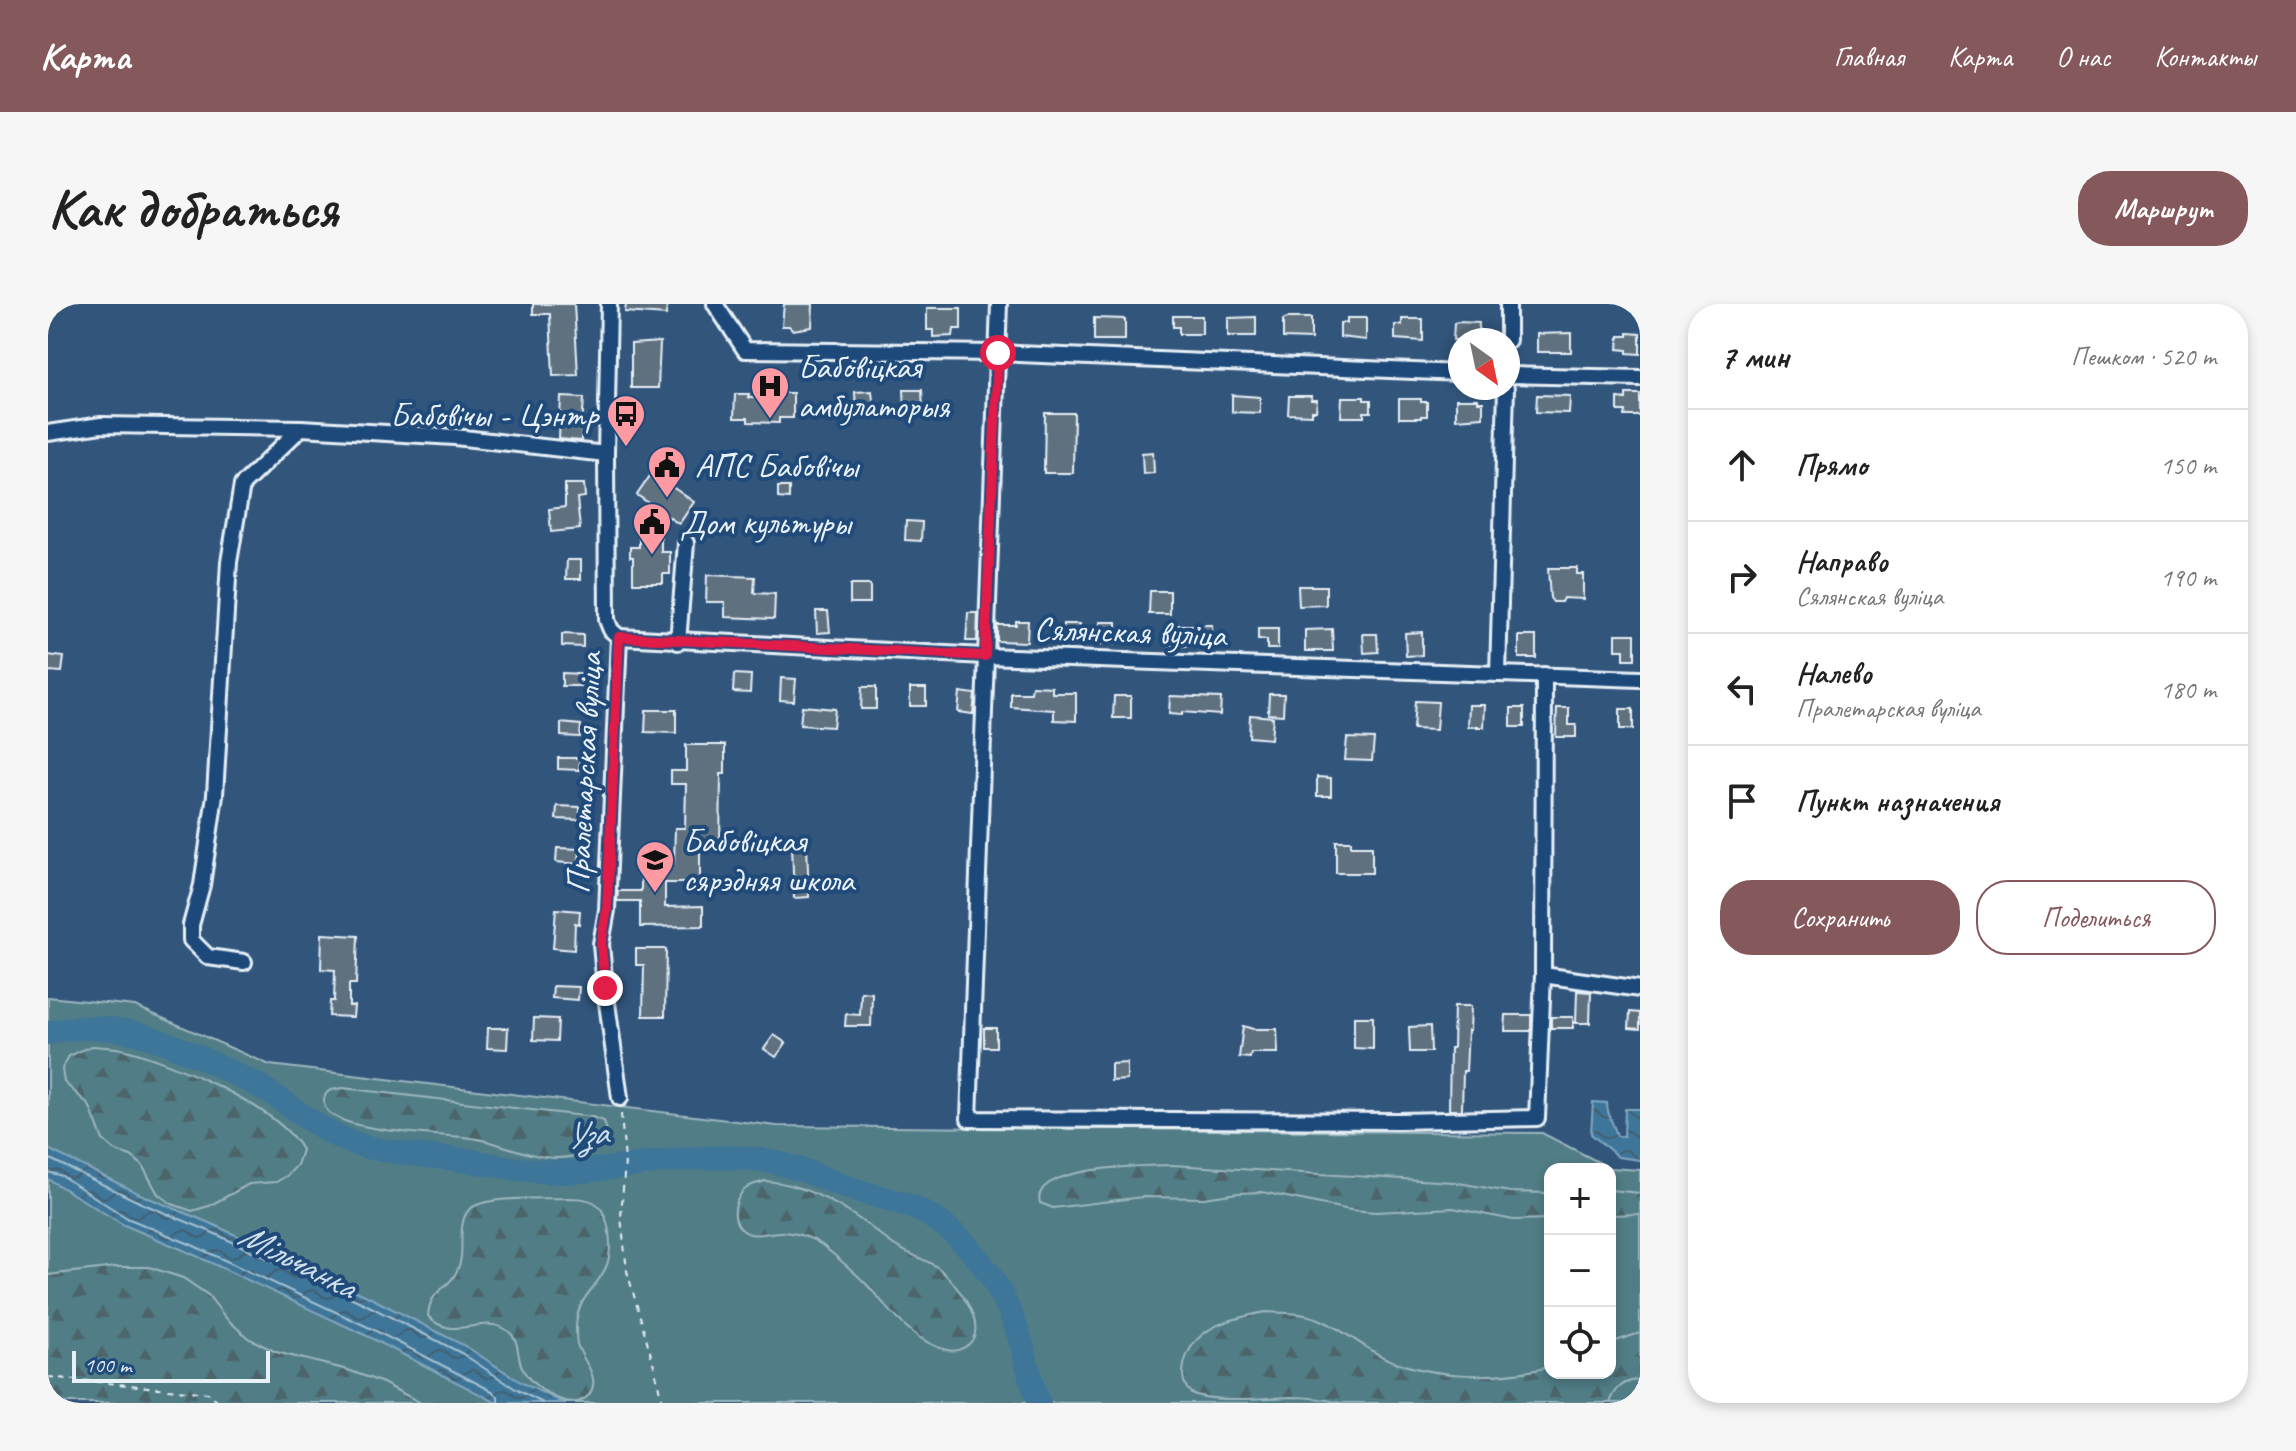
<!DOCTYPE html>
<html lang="ru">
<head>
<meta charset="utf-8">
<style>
  :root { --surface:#fff; --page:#f6f6f6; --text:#222; --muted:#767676; --line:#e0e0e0; --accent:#85585c }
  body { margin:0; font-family:Caveat,sans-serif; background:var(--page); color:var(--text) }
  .controls { position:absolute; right:24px; bottom:24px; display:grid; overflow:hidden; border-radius:16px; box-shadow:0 4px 12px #0003 }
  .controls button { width:72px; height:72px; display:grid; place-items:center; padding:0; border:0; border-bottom:2px solid var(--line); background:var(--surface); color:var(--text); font:40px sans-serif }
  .compass { position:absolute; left:1400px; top:24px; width:72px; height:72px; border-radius:50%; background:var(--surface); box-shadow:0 4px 12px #0003; rotate:147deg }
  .scale { position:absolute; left:24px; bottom:20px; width:198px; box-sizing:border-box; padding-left:8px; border:4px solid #e8f1f8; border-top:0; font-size:22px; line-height:28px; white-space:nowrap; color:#e8f1f8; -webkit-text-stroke:6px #1f4a7a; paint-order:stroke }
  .stop { position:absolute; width:24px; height:24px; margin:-18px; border:6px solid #e11d48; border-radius:50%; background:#fff }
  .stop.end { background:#e11d48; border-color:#fff; box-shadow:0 2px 8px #0008 }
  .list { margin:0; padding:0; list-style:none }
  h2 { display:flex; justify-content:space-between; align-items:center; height:104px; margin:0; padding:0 32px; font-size:34px }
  h2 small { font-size:26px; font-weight:400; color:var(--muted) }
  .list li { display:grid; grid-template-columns:52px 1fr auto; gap:24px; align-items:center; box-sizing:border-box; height:112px; padding:0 32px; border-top:2px solid var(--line) }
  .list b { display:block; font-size:30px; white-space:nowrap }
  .list p { margin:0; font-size:26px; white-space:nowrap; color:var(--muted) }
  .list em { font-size:26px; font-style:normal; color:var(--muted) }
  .actions { display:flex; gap:16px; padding:24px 32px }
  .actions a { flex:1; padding:18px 0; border:2px solid var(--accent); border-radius:32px; text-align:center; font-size:28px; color:var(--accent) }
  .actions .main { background:var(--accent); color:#fff }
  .icon { flex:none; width:44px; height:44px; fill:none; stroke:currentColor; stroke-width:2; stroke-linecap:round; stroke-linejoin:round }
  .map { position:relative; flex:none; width:1592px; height:1099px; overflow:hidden; border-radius:32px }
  header { display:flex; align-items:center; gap:48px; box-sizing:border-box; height:112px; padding:0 40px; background:var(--accent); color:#fff }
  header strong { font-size:38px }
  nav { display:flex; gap:44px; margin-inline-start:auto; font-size:28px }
  .intro { display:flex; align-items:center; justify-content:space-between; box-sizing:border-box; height:192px; padding:0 48px }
  h1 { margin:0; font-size:56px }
  .button { padding:20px 36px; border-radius:32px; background:var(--accent); color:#fff; font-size:28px; font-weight:700 }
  main { display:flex; gap:48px; padding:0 48px }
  aside { flex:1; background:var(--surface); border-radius:32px; box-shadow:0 4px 12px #0003 }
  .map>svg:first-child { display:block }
</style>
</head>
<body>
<header>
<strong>Карта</strong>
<nav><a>Главная</a><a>Карта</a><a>О нас</a><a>Контакты</a></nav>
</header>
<div class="intro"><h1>Как добраться</h1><a class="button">Маршрут</a></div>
<main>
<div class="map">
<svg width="1592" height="1099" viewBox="0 0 1592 1099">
  <defs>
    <pattern id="forest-firs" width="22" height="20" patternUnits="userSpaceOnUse" patternTransform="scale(2)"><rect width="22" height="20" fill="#517d86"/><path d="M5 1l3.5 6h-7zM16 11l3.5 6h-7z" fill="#4c656b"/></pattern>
    <pattern id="water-waves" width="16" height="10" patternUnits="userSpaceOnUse" patternTransform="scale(2)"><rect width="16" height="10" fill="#3e7699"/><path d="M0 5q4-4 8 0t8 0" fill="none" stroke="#425f72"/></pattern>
  </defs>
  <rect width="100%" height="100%" fill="#32557c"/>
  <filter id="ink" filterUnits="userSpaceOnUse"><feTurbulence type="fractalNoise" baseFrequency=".0125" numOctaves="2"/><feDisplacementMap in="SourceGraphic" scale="16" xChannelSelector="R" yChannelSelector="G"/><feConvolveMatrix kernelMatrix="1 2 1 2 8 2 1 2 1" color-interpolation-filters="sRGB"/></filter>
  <g filter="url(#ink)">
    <path fill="#517d86" stroke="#9cb7bf" stroke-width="2" fill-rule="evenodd" d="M0,693L87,702L222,761L729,822L1494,829L1562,864L1592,866V1099H1002L982,1036L956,977L947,962L922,933L892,910L856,891L726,849L723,867L852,907L897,933L914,948L928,966L950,1005L959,1024L983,1099H0ZM1502,865H1562V1069H1502Z"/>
    <g fill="url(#forest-firs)" stroke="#9cb7bf" stroke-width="2">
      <path d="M43,742C53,743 64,743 74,745C120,756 232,803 254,846L249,861L240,871L228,878L201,880L161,902L144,907L124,900L110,890L94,861L83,852L68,847L55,836L41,801L16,778L14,765L21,752Z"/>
      <path d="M295,784L544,813L556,817L559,827C551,847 529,854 508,854C479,853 452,838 424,834C400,830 271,830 276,796C277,785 286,785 295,784Z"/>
      <path d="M1124,861L1405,878L1462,888L1502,889V915L1465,916L1405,904L1328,908L1302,906L1214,888L1190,889L1156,894L1095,893L1005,904L992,899C981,861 1101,862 1124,861Z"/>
      <path d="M717,877C753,879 787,898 817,919C827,926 835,934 846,941C859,950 875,954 889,963C905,975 942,1020 921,1040C916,1045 907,1048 899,1046C865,1038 842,1006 820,982C806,967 790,954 774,941C763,933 748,929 735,928C719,927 701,938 690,921C683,909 688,891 700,883C704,880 712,879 717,877Z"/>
      <path d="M1562,886L1592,889V910L1562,911Z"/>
      <path d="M517,894C527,894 539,894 547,899C563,910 565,947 558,963C548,986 530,991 528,1022C528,1028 528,1035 529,1040C534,1057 554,1073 541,1091C537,1095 532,1099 525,1098C508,1098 483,1081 475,1066C468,1053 473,1037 460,1027C436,1008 405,1040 380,1012C382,984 400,987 409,967C417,951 411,934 415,918C416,914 417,910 420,907C433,891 496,895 517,894Z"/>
      <path d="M68,963H101L135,974L160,991L178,1014L200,1034L228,1048L300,1066L335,1079L373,1099H0V971Z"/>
      <path d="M1218,1008C1236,1009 1256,1008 1273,1016C1296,1026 1314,1043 1337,1054C1385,1075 1451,1075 1502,1063V1069H1562V1039L1592,1029V1076C1576,1076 1567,1084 1562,1099H1293C1277,1095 1261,1093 1244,1093C1217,1094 1163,1099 1143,1089C1135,1082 1134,1071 1136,1061C1144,1022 1185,1014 1218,1008Z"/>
    </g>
    <g fill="url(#water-waves)" stroke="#82a7bf" stroke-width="2">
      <path d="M1545,798L1559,799C1559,812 1566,820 1569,832H1576L1577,805H1592V856L1570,853L1543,830Z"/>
      <path d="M0,845L96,892L164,920L321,993L419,1043L474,1079L516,1099H449L319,1032L140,948L76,921L0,875Z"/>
    </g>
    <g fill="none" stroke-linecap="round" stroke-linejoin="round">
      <g stroke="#a4c0d2" stroke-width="2">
        <path d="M0,854L93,899L161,927L317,1000L415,1050L469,1086L495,1099"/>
        <path d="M0,868L14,872L79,914L144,941L322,1024L446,1088L450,1093V1099"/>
      </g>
      <path stroke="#3e7699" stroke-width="24" d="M0,729C61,714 107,732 162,758C180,767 199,775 216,785C250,805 276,832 315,842C350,851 386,852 422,857C454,862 485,869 518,868C564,867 609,856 656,854C687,852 721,855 751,865C770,871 788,880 808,886C828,893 851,896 871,906C924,933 957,985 974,1041C980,1061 983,1080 991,1099"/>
    </g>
    <g fill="#5f6f7f" stroke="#e8f1f8" stroke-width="2">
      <path d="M485,0H526L530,71L505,72L502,10H485Z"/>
      <path d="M578,0H619L618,11L577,8Z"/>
      <path d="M736,0H765L764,23L745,26L741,22H734Z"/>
      <path d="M879,4H913V25H906L905,32L885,33V26H879Z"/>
      <path d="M1125,12H1154V30H1131V23H1125Z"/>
      <path d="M1208,13V32H1180V14Z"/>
      <path d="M1046,14L1077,15V36H1046Z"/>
      <path d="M1239,14H1263V35L1235,34V16Z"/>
      <path d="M1299,14H1318V36L1292,33V19H1299Z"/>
      <path d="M1354,15H1375V37L1347,35V21H1354Z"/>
      <path d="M1410,18L1431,19L1430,36H1405L1406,19Z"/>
      <path d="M1523,29V48H1489V30Z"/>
      <path d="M1580,29L1592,30V50L1579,49V46L1570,45L1571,32H1580Z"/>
      <path d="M612,38L610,84H583V40Z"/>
      <path d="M856,86H874L875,106L857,107Z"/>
      <path d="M824,87L826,107L808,108L807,88Z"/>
      <path d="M726,89H745V114H731V119L700,118V114H686L687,90H701L700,94H725Z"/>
      <path d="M1578,90H1592V112H1577L1578,107H1570V94L1578,95Z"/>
      <path d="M1184,91L1212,93V109L1184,108Z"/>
      <path d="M1489,91L1522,92L1521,109L1488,108Z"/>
      <path d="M1241,92H1264L1263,96H1269L1268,107H1264V111L1240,110Z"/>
      <path d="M513,93L536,94L533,137L511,135Z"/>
      <path d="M1294,93H1316V96H1323V108H1316V113H1293Z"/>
      <path d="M1351,95H1373V98H1379V112H1373V114H1351Z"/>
      <path d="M1408,95H1430V98H1435V113L1408,115Z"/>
      <path d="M997,109H1026L1025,169H996Z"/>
      <path d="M1105,148L1106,169L1095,170L1094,149Z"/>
      <path d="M604,169L646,198L631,220L589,191Z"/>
      <path d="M517,180H536L537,193L529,194L532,225L503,228L501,205L517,203Z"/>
      <path d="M730,183H741V195L730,194Z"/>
      <path d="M858,217L874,218L873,237L857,236Z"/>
      <path d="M591,219H613V248H622V270H615V279H585V253H582V243H591Z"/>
      <path d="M519,256H533V275H518Z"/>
      <path d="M1500,264H1529V270H1535V295L1515,294L1513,298H1505L1502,294Z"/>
      <path d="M659,271L707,273L706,289L727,290L726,315L677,313V298H658Z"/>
      <rect x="802" y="281" width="20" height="18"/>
      <path d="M1250,282H1278V301L1251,302Z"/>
      <path d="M1102,287H1122V310H1101Z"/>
      <path d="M768,307H780L782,328L769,329Z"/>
      <path d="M920,309H930L929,337H918Z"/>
      <path d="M968,317H980L979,338L949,337V321H968Z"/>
      <rect x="1052" y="318" width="17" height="22"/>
      <rect x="1015" y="320" width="17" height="20"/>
      <path d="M1132,321H1164L1165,342H1120V322Z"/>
      <path d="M1210,325H1230V345H1219V336H1210Z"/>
      <path d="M1284,325L1285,347H1257V326Z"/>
      <path d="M1374,328V351L1358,352L1357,329Z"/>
      <path d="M514,330L535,331V343L514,342Z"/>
      <path d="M1315,330H1329L1330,348L1316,349Z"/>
      <path d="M1568,330H1587V355H1576V346H1568Z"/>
      <rect x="1471" y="332" width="17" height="22"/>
      <path d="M0,351L16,353L14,368L0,367Z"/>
      <path d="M514,369L534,370L533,382H514Z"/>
      <path d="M686,370L703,371L702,389L685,388Z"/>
      <path d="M733,374L748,375L746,397L732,396Z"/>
      <path d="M984,382L1004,383V389H1028V417L1006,416V406L963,403V389H983Z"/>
      <path d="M814,383H828V405H813Z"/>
      <rect x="862" y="384" width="16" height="18"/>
      <path d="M912,388L927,390L925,410L910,408Z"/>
      <path d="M1221,390H1236L1235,411L1220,410Z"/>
      <path d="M1066,392H1083V414H1065Z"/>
      <path d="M1122,392L1173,394L1172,411L1134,408V411L1121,410Z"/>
      <path d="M1367,397L1390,398L1388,426L1365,425Z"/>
      <path d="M1421,401H1437L1436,423H1420Z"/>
      <path d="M754,402L787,405L785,423L752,421Z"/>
      <rect x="1463" y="404" width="13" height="19"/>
      <path d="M1509,404H1521V421H1528V433H1508Z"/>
      <rect x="1572" y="405" width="13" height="20"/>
      <path d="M598,406H628V429L597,428Z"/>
      <path d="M1202,411L1225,413L1223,435L1201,433Z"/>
      <path d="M513,419L533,421L532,433L513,432Z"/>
      <path d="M1299,434L1326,435L1324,457L1297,456Z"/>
      <path d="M638,441H677V470H673L672,544H652V579H617V603L655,602V622L592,623V597H569L570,587H593V560L626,559L627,524H637L638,480H623V467H638Z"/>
      <path d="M510,454H532L531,466L510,465Z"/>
      <path d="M1269,473L1283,474V492H1269Z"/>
      <path d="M509,502L532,503V516L508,515Z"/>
      <path d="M1288,537H1303V542H1324V569H1288Z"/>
      <path d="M744,541H759L761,593L746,594Z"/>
      <path d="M509,544L532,545L531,560L508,558Z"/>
      <path d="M508,605L532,607L531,620L527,619L526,646L505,644Z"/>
      <path d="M274,630L310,632L308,680H301V702H306L305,713L281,712L282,697H286L287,666L273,665Z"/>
      <path d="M588,645H618L617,712H595L596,661H588Z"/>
      <path d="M505,682L531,683L530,696L504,694Z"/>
      <path d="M1529,687L1543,688L1542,719H1528Z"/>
      <path d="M813,688L824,689L823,722H797L798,710L812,711Z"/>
      <path d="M1406,702H1423L1422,726H1420L1418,767H1415L1414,806H1401L1402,744H1405Z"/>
      <path d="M1582,708L1592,709V725L1581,724Z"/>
      <path d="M1458,711H1483V727H1457Z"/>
      <path d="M1306,713H1325V745L1306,744Z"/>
      <rect x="1503" y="713" width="22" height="11"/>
      <path d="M486,714L510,715L509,737L485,736Z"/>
      <path d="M1195,722L1205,725H1229L1230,749H1203L1202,754L1191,753Z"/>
      <path d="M1382,722L1383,748H1362L1361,723Z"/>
      <path d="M440,724H460L459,745L439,744Z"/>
      <rect x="936" y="724" width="12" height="19"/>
      <path d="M726,731L738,739L728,753L716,745Z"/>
      <path d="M1079,759V776L1063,777V760Z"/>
    </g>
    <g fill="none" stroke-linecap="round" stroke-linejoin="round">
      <g stroke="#e8f1f8" stroke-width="20">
        <g id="minor">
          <path d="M561,0L558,150L559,316L563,326L571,333L559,606L553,640L557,684L572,794"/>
          <path d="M667,0L697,46L950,49L1412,69"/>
          <path d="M951,0L921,815L1351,817L1489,814L1495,671L1496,371"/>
          <path d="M1460,36V0"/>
          <path d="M1460,71L1592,74"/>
          <path d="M0,129L53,121L253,124L407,133L558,150"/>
          <path d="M571,333L937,352L1592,375"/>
          <path d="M630,338L638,239"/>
          <path d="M1450,370L1458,84"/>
          <path d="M196,658L160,653L143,636V621L154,581L167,491L181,258L194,181L253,124"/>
          <path d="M1495,671L1592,685"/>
        </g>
      </g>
      <g stroke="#e8f1f8" stroke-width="2" stroke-dasharray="6 6" stroke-linecap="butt">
        <path d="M573,810L577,857L573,913L579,967L607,1065L614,1099"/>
        <path d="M0,1073L160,1089L171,1099"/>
      </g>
      <use href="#minor" stroke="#1f4a7a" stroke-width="14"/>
    </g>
  </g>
  <g fill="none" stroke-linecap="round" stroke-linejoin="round" filter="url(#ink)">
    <path stroke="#e11d48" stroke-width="10" d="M557,684L553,640L559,606L571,333L937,352L950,49"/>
  </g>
  <defs>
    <g id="hospital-pin" transform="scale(2)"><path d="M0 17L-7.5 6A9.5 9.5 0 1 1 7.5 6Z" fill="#ff9aa2" stroke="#1f4a7a"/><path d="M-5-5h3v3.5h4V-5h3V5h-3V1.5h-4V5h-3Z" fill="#111"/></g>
    <g id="bus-pin" transform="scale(2)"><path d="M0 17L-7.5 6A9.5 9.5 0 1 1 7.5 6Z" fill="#ff9aa2" stroke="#1f4a7a"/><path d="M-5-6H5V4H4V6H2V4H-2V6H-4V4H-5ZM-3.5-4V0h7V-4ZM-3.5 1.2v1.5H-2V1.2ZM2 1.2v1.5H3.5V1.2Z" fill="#111"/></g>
    <g id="civic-pin" transform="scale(2)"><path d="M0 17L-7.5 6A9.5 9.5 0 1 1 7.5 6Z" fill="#ff9aa2" stroke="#1f4a7a"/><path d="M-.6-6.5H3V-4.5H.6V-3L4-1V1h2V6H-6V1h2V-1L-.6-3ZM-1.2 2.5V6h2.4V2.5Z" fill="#111"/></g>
    <g id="school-pin" transform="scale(2)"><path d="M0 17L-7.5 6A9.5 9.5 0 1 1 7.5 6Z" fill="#ff9aa2" stroke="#1f4a7a"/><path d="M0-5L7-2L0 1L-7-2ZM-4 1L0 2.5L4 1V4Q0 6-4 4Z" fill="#111"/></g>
  </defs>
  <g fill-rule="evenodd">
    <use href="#hospital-pin" x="722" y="82"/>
    <use href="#bus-pin" x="578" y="110"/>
    <use href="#civic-pin" x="619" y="161"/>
    <use href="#civic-pin" x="604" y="218"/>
    <use href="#school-pin" x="607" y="556"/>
  </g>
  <g text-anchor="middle" stroke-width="8" stroke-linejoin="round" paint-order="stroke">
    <g font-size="34" fill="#e8f1f8" stroke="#1f4a7a" text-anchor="start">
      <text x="750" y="74">Бабовіцкая<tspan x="750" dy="39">амбулаторыя</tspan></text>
      <text x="550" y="122" text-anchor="end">Бабовічы - Цэнтр</text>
      <text x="647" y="173">АПС Бабовічы</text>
      <text x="632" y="230">Дом культуры</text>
      <text x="635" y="548">Бабовіцкая<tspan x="635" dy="39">сярэдняя школа</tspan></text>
    </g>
    <g font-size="34" fill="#e8f1f8" stroke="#1f4a7a">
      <text transform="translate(1082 327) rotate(2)" y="12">Сялянская вуліца</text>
      <text transform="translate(535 469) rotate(-87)" y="12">Пралетарская вуліца</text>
    </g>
    <g font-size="36" font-style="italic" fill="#cedfea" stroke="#1f4a7a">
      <text transform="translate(538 829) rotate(-6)" y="13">Уза</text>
      <text transform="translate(250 955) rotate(27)" y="13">Мільчанка</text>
    </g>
  </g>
</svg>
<div class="controls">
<button>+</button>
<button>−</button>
<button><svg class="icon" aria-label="locate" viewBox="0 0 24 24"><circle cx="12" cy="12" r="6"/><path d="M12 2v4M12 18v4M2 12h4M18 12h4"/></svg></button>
</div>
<svg class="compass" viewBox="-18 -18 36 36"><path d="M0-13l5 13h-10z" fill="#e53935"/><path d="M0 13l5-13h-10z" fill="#767676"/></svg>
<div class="scale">100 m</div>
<div class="stop" style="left:950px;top:49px"></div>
<div class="stop end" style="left:557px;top:684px"></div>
</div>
<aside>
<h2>7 мин<small>Пешком · 520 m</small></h2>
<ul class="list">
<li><svg class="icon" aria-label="ahead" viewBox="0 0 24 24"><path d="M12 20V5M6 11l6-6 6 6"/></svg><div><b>Прямо</b></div><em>150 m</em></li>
<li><svg class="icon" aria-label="right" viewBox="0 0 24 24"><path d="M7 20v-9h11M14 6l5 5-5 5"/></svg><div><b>Направо</b><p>Сялянская вуліца</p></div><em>190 m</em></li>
<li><svg class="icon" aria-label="left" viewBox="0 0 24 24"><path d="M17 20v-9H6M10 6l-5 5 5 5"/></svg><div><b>Налево</b><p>Пралетарская вуліца</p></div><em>180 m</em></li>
<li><svg class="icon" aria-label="arrive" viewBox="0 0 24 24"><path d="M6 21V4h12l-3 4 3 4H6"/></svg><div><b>Пункт назначения</b></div></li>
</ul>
<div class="actions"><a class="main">Сохранить</a><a>Поделиться</a></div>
</aside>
</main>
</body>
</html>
